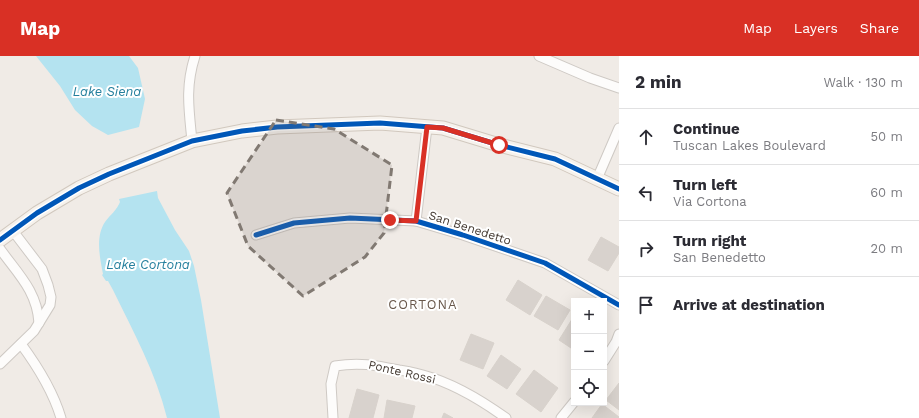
<!DOCTYPE html>
<html lang="en">
<head>
<meta charset="utf-8">
<style>
  :root { --surface:#fff; --page:#f2f2f3; --text:#2b2b33; --muted:#7c7c81; --line:#e1e1e2; --accent:#d93025 }
  body { margin:0; font-family:"Work Sans",sans-serif; background:var(--page); color:var(--text) }
  .controls { position:absolute; right:12px; bottom:12px; display:grid; overflow:hidden; border-radius:0px; box-shadow:0 4px 16px #0002 }
  .controls button { width:36px; height:36px; display:grid; place-items:center; padding:0; border:0; border-bottom:1px solid var(--line); background:var(--surface); color:var(--text); font:20px sans-serif }
  .stop { position:absolute; width:12px; height:12px; margin:-9px; border:3px solid #d93025; border-radius:50%; background:#fff }
  .stop.end { background:#d93025; border-color:#fff; box-shadow:0 1px 4px #0008 }
  .list { margin:0; padding:0; list-style:none }
  h2 { display:flex; justify-content:space-between; align-items:center; height:52px; margin:0; padding:0 16px; font-size:17px }
  h2 small { font-size:13px; font-weight:400; color:var(--muted) }
  .list li { display:grid; grid-template-columns:26px 1fr auto; gap:12px; align-items:center; box-sizing:border-box; height:56px; padding:0 16px; border-top:1px solid var(--line) }
  .list b { display:block; font-size:15px; white-space:nowrap }
  .list p { margin:0; font-size:13px; white-space:nowrap; color:var(--muted) }
  .list em { font-size:13px; font-style:normal; color:var(--muted) }
  .icon { flex:none; width:22px; height:22px; fill:none; stroke:currentColor; stroke-width:2; stroke-linecap:round; stroke-linejoin:round }
  .map { position:relative; flex:none; width:619px; height:362px; overflow:hidden }
  header { display:flex; align-items:center; gap:24px; box-sizing:border-box; height:56px; padding:0 20px; background:var(--accent); color:#fff }
  header strong { font-size:19px }
  nav { display:flex; gap:22px; margin-inline-start:auto; font-size:14px }
  main { display:flex }
  aside { flex:1; background:var(--surface) }
  .map>svg:first-child { display:block }
</style>
</head>
<body>
<header>
<strong>Map</strong>
<nav><a>Map</a><a>Layers</a><a>Share</a></nav>
</header>
<main>
<div class="map">
<svg width="619" height="362" viewBox="0 0 619 362">
  <rect width="100%" height="100%" fill="#f0ebe6"/>
  <g fill="#b4e3f0">
    <path d="M36,0H129L138,12L145,43L139,71L108,79L92,70L75,54L60,30Z"/>
    <path d="M157,135L158,142L175,174L189,195L194,210L201,244L220,362H167C156,317 133,275 113,234L108,225H106L102,219L103,218C100,202 95,181 105,166C110,159 117,154 120,146L119,143Z"/>
  </g>
  <g fill="#d8d2cd" stroke="#d8d2cc">
    <path d="M601,181L619,191V197L608,215L588,204Z"/>
    <path d="M518,224L542,239L530,259L506,244Z"/>
    <path d="M546,240L570,254L558,274L534,260Z"/>
    <path d="M574,260V294L559,284Z"/>
    <path d="M471,278L494,287L483,313L460,304Z"/>
    <path d="M501,299L521,313L507,333L487,320Z"/>
    <path d="M534,314L558,332L541,356L516,338Z"/>
    <path d="M619,327V354L606,344Z"/>
    <path d="M357,333L379,339L373,362H349Z"/>
    <path d="M387,344L415,350L412,362H384Z"/>
    <path d="M602,348L619,361V362H592Z"/>
    <path d="M444,357L453,362H442Z"/>
  </g>
  <g fill="none" stroke-linecap="round" stroke-linejoin="round">
    <g stroke="#cec9c4" stroke-width="11">
      <g id="street">
        <path d="M539,0L590,22L619,32"/>
        <path d="M192,85C189,54 185,31 195,0"/>
        <path d="M597,123L619,72"/>
        <path d="M416,165L427,71"/>
        <path d="M256,179L294,167L350,162L416,165L463,179L545,207L619,249"/>
        <path d="M0,193C18,218 37,235 39,267"/>
        <path d="M21,288C38,311 53,335 61,362"/>
        <path d="M604,305L616,286L619,278"/>
        <path d="M0,308L34,275L50,249L51,241L48,229L42,213L13,175"/>
        <path d="M333,362L331,328L335,310C359,306 375,309 399,314C407,315 415,317 423,319C453,327 481,344 506,362"/>
        <path d="M561,362L574,346"/>
      </g>
    </g>
    <g stroke="#d1c8be" stroke-width="15">
      <path id="secondary" d="M0,184L37,157L79,132L109,118L192,85L242,75L277,71L380,67L443,72L499,89L555,103L619,133"/>
    </g>
    <use href="#street" stroke="#fdfcfb" stroke-width="9"/>
    <use href="#secondary" stroke="#f6f2ed" stroke-width="13"/>
    <g stroke="#fff" stroke-width="8">
      <g id="cycleway">
        <path d="M256,179L294,167L350,162L416,165L463,179L545,207L619,249"/>
        <path d="M0,184L37,157L79,132L109,118L192,85L242,75L277,71L380,67L443,72L499,89L555,103L619,133"/>
      </g>
    </g>
    <use href="#cycleway" stroke="#0057b8" stroke-width="5"/>
  </g>
  <g fill="none" stroke-linecap="round" stroke-linejoin="round">
    <path stroke="#d93025" stroke-width="5" d="M390,164L416,165L427,71L443,72L499,89"/>
  </g>
  <path fill="#817972" fill-opacity="0.2" stroke="#817972" stroke-width="3" stroke-dasharray="8 5" stroke-linejoin="round" d="M276,64L334,73L392,109L384,177L365,201L303,240L248,190L227,137Z"/>
  <g text-anchor="middle" stroke-width="4" stroke-linejoin="round" paint-order="stroke">
    <g font-size="12" fill="#453b33" stroke="#fff">
      <text transform="translate(470 172) rotate(18)" y="4">San Benedetto</text>
      <text transform="translate(402 316) rotate(13)" y="4">Ponte Rossi</text>
    </g>
    <g font-size="13" font-style="italic" fill="#247f9d" stroke="#fff">
      <text x="107" y="40">Lake Siena</text>
      <text x="148" y="213">Lake Cortona</text>
    </g>
    <g font-size="13" letter-spacing="1" fill="#68574a" stroke="#fff">
      <text x="423" y="253">CORTONA</text>
    </g>
  </g>
</svg>
<div class="controls">
<button>+</button>
<button>−</button>
<button><svg class="icon" aria-label="locate" viewBox="0 0 24 24"><circle cx="12" cy="12" r="6"/><path d="M12 2v4M12 18v4M2 12h4M18 12h4"/></svg></button>
</div>
<div class="stop" style="left:499px;top:89px"></div>
<div class="stop end" style="left:390px;top:164px"></div>
</div>
<aside>
<h2>2 min<small>Walk · 130 m</small></h2>
<ul class="list">
<li><svg class="icon" aria-label="ahead" viewBox="0 0 24 24"><path d="M12 20V5M6 11l6-6 6 6"/></svg><div><b>Continue</b><p>Tuscan Lakes Boulevard</p></div><em>50 m</em></li>
<li><svg class="icon" aria-label="left" viewBox="0 0 24 24"><path d="M17 20v-9H6M10 6l-5 5 5 5"/></svg><div><b>Turn left</b><p>Via Cortona</p></div><em>60 m</em></li>
<li><svg class="icon" aria-label="right" viewBox="0 0 24 24"><path d="M7 20v-9h11M14 6l5 5-5 5"/></svg><div><b>Turn right</b><p>San Benedetto</p></div><em>20 m</em></li>
<li><svg class="icon" aria-label="arrive" viewBox="0 0 24 24"><path d="M6 21V4h12l-3 4 3 4H6"/></svg><div><b>Arrive at destination</b></div></li>
</ul>
</aside>
</main>
</body>
</html>
